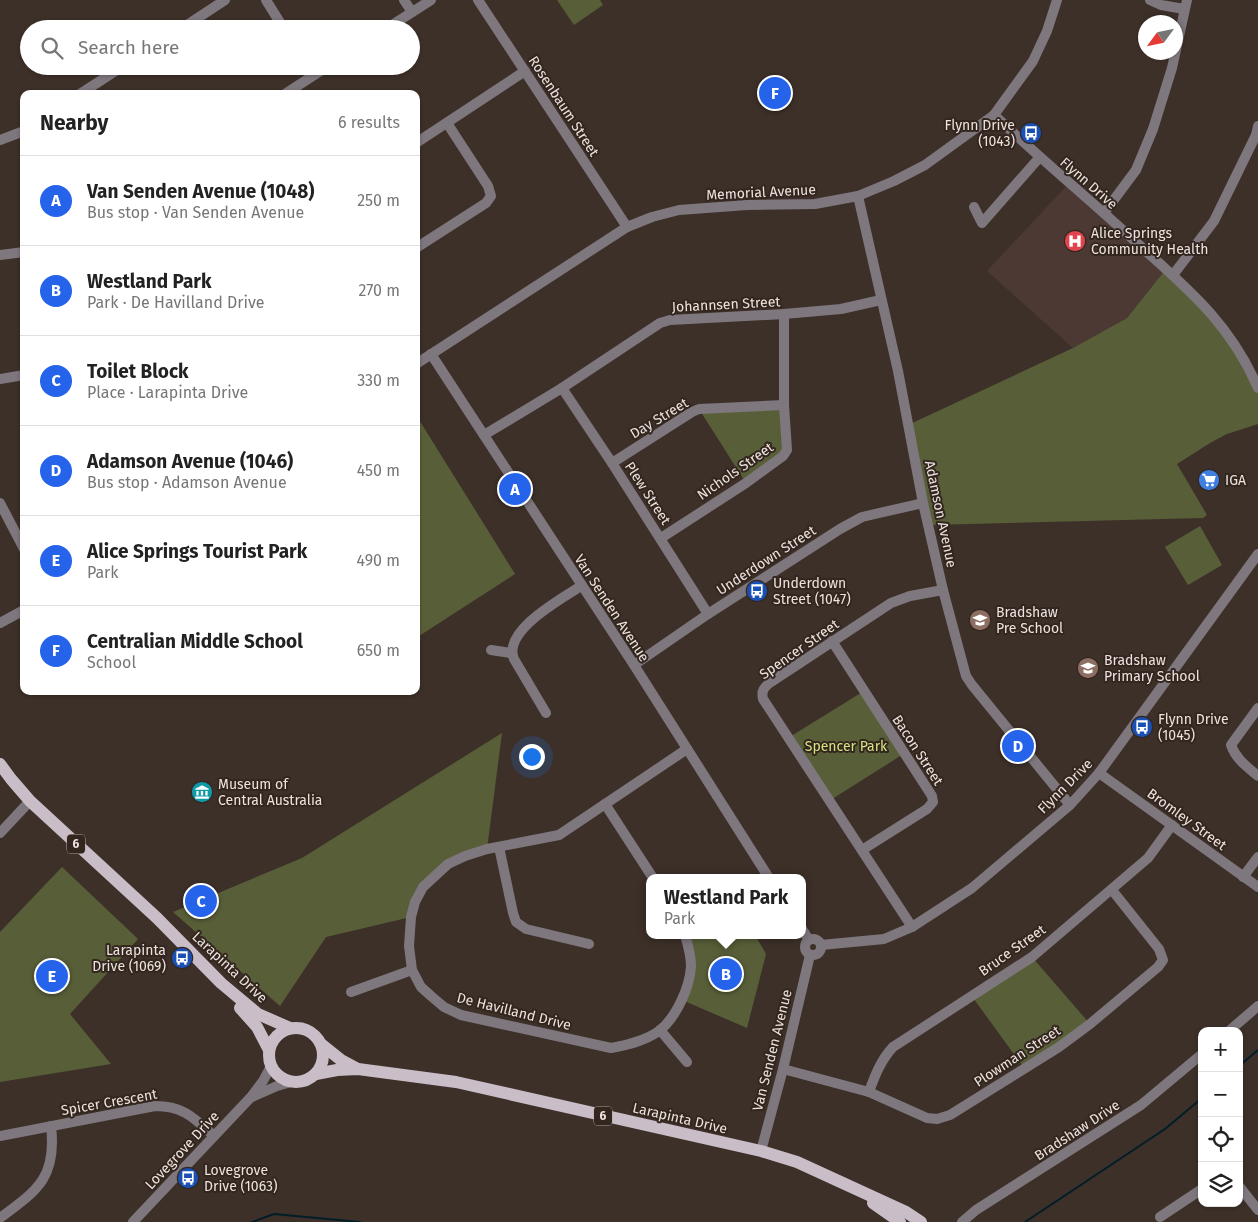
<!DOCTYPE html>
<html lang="en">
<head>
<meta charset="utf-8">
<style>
  :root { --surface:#fff; --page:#f6f6f6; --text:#222; --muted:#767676; --line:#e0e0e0; --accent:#2563eb }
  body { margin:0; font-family:"Fira Sans",sans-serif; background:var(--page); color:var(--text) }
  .controls { position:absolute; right:15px; bottom:15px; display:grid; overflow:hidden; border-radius:10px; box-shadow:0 1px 4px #0004 }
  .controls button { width:45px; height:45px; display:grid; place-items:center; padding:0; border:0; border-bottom:1px solid var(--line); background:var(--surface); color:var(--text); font:25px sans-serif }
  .compass { position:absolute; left:1138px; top:15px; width:45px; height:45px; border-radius:50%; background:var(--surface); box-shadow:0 1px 4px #0004; rotate:237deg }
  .you { position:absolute; left:531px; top:756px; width:18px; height:18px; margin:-12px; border:4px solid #fff; border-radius:50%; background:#1a73e8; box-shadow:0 0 0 8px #1a73e833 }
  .badge { display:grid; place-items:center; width:32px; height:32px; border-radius:50%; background:var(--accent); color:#fff; font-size:16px; font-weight:700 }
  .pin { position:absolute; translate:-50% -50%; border:2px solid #fff; box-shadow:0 1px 5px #0006 }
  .popup { position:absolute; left:646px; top:874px; width:160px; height:65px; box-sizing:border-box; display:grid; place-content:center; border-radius:10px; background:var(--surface); filter:drop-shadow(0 1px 4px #0005); font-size:16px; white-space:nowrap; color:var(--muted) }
  .popup b { font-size:19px; color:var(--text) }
  .popup::after { content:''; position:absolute; left:50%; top:100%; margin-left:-10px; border:10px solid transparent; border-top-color:var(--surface) }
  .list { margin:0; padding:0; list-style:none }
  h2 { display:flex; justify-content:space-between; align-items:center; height:65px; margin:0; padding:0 20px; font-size:21px }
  h2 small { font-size:16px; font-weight:400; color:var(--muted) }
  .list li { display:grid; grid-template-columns:32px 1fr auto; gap:15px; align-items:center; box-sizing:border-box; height:90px; padding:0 20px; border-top:1px solid var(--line) }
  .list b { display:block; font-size:19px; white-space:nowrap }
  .list p { margin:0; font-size:16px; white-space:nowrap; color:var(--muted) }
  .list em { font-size:16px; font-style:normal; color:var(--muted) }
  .icon { flex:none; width:28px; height:28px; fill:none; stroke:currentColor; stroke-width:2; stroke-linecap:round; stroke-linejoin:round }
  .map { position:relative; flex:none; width:1258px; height:1222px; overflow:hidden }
  .search { position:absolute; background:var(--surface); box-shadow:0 1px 4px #0004; left:20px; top:20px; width:400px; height:55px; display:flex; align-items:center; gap:12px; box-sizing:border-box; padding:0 18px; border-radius:28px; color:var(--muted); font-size:19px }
  .panel { position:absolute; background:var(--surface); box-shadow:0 1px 4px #0004; left:20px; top:90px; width:400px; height:605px; border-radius:10px }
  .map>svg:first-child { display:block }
</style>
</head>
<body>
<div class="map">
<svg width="1258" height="1222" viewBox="0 0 1258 1222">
  <rect width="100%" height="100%" fill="#3d3029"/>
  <path fill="#4c3934" d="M1069,183L1166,269L1127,318L1073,348L987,271Z"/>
  <g fill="#585f38">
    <path d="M557,0H600L603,5L574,25Z"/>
    <path d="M1166,269L1201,302L1258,388V424L1227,434L1210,443L1177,464L1207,515L1203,518L929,525L908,425L1073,348L1127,318Z"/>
    <path d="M784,405L787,450L746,483L699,409Z"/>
    <path d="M416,415L515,574L416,638Z"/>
    <path d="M1200,526L1222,565L1188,585L1165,547Z"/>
    <path d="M864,691L905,753L829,801L788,738Z"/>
    <path d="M502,733L487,849L435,874L411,917L326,937L280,1006L173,912L302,858Z"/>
    <path d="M62,867L138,939L70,1014L111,1064L0,1082V932Z"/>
    <path d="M685,935H755L766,954L747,1028L682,1000L689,982Z"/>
    <path d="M1032,957L1090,1024L1024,1068L971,995Z"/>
  </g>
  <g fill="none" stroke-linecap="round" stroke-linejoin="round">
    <g stroke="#021d27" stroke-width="2">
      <path d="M1239,1066L1258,1050"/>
      <path d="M252,1222L274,1214L360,1222"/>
      <path d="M1025,1222L1165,1129L1202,1098"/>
    </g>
    <g stroke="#7e787e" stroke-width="10">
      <path d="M266,0L284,29"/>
      <path d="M404,0L412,12"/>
      <path d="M478,0L627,227"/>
      <path d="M1150,0L1161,5L1184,9"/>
      <path d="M181,29L225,0"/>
      <path d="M386,29L431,0"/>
      <path d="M309,66L314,75"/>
      <path d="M80,94L123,66"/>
      <path d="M285,94L328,66"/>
      <path d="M994,115C1041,159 1090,200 1137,243C1188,289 1230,323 1258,388"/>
      <path d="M0,140L24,131"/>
      <path d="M416,143L525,71"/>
      <path d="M858,196L898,371L923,503L943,590L966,676L972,685L1070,805"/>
      <path d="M974,207L982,223L1039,158"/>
      <path d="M1104,213L1136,170L1153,129L1172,68L1187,0"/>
      <path d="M416,248L486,203L491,196L488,186L447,123"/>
      <path d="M0,255L24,252"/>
      <path d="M1173,275L1214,221L1256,135L1258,126"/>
      <path d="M431,354L634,665L769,878"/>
      <path d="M416,364L627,227L652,217L679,210L747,205L815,204L858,196L894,181L925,165L994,115L1033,61L1047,31L1057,0"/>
      <path d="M0,379L24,375"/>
      <path d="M562,388L612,463L708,614"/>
      <path d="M484,435L562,388L660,323L670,320L784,314L841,309L881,300"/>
      <path d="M612,463L692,412L699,409L784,405"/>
      <path d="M0,503L24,549"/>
      <path d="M661,538L746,483L783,456L787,450L784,405V314"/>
      <path d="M0,623L24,610"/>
      <path d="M832,641L932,796L933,802L927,809L862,850"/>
      <path d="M491,650L511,653"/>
      <path d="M634,665L708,614L840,529L862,517L923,503"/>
      <path d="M1258,708L1231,745C1236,759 1246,766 1258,776"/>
      <path d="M546,713L514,659C502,631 561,599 581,586"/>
      <path d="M1099,773L1258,887"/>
      <path d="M605,804L653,878"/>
      <path d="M0,833L30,801"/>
      <path d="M499,847L513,913L516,922L526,929L589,944"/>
      <path d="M1243,877L1258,857"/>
      <path d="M912,927L763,699C761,691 764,687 771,682L891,603L910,596L943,590"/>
      <path d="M802,929L809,940"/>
      <path d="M685,935C688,945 691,956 691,966C690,987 676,1018 659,1031C645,1041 627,1045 611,1048L461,1015L444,1007L431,996L421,987L412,970L409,946L411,917L415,902L423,887L448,864L465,856L487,849L559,835L687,749"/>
      <circle cx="813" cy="947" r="8"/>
      <path d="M821,945L884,939L912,927L972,888L1070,805L1099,773L1258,554"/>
      <path d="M351,992L412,970"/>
      <path d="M660,1030L687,1062"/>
      <path d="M1229,1031L1258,1006"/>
      <path d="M783,1069L869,1092L927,1118L937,1119L950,1115L1059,1047L1090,1024L1158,967L1163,960L1159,949L1112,890"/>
      <path d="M869,1092C875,1075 881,1060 893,1047L1032,957L1148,858L1172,825"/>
      <path d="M252,1097L277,1086L291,1082"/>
      <path d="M0,1136L155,1106C184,1106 194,1118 214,1136"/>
      <path d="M761,1151L783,1069L810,955"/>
      <path d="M1239,1186L1258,1210"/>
      <path d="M1160,1217L1202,1189"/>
      <path d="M0,1218C38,1190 57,1177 51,1126"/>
      <path d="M133,1222L251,1097L263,1081L271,1066"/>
      <path d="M962,1222L976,1210L1141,1105L1202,1054"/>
    </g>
    <g stroke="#c9bdc8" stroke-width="12">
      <path d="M0,764L11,779L30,801L157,918L221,983L258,1014L290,1028"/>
      <path d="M240,1008L257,1027L269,1050"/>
      <circle cx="296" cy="1055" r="27"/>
      <path d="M321,1044L341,1060L356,1068"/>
      <path d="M316,1074L337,1070L358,1069L456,1082L761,1151L797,1162L906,1212L921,1222"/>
      <path d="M873,1203L900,1222"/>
    </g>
  </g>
  <defs>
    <g id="bus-disc" transform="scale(1.125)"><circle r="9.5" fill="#1a4fb4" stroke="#33261f"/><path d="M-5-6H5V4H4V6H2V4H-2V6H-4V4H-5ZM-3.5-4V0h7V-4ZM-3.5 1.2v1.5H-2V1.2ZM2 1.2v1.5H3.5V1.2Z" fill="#fff"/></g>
    <g id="hospital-disc" transform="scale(1.125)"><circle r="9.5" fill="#e0444e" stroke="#33261f"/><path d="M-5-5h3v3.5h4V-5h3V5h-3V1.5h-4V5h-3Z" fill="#fff"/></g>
    <g id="supermarket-disc" transform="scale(1.125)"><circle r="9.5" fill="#3f7fe0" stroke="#33261f"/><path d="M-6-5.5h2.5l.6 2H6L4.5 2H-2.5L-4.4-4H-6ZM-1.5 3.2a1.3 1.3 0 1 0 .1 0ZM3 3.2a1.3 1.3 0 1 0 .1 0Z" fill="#fff"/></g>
    <g id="school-disc" transform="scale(1.125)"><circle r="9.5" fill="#8d6e63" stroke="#33261f"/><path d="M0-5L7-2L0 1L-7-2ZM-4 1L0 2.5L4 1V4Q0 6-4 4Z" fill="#fff"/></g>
    <g id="museum-disc" transform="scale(1.125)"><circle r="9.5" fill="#0f9aa8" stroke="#33261f"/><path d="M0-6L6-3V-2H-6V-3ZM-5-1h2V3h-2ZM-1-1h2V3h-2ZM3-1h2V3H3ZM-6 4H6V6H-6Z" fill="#fff"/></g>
  </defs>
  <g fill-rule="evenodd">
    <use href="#bus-disc" x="1031" y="133"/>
    <use href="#hospital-disc" x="1075" y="241"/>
    <use href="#supermarket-disc" x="1209" y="480"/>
    <use href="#bus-disc" x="757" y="591"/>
    <use href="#school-disc" x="980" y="620"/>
    <use href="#school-disc" x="1088" y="668"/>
    <use href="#bus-disc" x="1142" y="727"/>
    <use href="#museum-disc" x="202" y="792"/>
    <use href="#bus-disc" x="182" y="958"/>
    <use href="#bus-disc" x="188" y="1178"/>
  </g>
  <g text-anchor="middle" stroke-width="4" stroke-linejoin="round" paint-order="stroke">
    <g fill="#33261f" stroke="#b4aaa5" stroke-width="1">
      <rect x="67" y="834.5" width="18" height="19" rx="4"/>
      <rect x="594" y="1106.5" width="18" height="19" rx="4"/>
    </g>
    <g font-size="12" font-weight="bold" fill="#ece3df">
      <text x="76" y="848">6</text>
      <text x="603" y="1120">6</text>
    </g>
    <g font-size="14" fill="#ece3df" stroke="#33261f">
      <text transform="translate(564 106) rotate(57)" y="5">Rosenbaum Street</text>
      <text transform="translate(1089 183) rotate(41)" y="5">Flynn Drive</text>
      <text transform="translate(761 192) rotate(-3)" y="5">Memorial Avenue</text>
      <text transform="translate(726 304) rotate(-3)" y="5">Johannsen Street</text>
      <text transform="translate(659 418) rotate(-31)" y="5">Day Street</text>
      <text transform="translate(735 471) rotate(-35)" y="5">Nichols Street</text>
      <text transform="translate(648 493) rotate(57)" y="5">Plew Street</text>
      <text transform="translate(941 514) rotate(78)" y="5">Adamson Avenue</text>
      <text transform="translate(766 560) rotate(-33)" y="5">Underdown Street</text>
      <text transform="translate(612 608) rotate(57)" y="5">Van Senden Avenue</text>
      <text transform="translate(799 649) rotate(-35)" y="5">Spencer Street</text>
      <text transform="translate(918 750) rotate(57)" y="5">Bacon Street</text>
      <text transform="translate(1065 786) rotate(-45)" y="5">Flynn Drive</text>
      <text transform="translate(1187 819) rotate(36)" y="5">Bromley Street</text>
      <text transform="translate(1012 950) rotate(-35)" y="5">Bruce Street</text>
      <text transform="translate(230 967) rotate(43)" y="5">Larapinta Drive</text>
      <text transform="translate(514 1011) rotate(14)" y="5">De Havilland Drive</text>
      <text transform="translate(772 1050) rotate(-76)" y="5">Van Senden Avenue</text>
      <text transform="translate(1017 1056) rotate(-33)" y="5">Plowman Street</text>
      <text transform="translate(109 1102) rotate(-10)" y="5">Spicer Crescent</text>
      <text transform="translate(680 1118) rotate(13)" y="5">Larapinta Drive</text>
      <text transform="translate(1077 1130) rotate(-33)" y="5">Bradshaw Drive</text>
      <text transform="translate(182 1150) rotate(-47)" y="5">Lovegrove Drive</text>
    </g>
    <g font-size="14" fill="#ece3df" stroke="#33261f" text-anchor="start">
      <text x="1015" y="130" text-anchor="end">Flynn Drive<tspan x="1015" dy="16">(1043)</tspan></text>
      <text x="1091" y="238">Alice Springs<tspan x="1091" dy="16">Community Health</tspan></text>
      <text x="1225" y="485">IGA</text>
      <text x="773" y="588">Underdown<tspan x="773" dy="16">Street (1047)</tspan></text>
      <text x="996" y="617">Bradshaw<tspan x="996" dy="16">Pre School</tspan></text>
      <text x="1104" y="665">Bradshaw<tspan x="1104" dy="16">Primary School</tspan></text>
      <text x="1158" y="724">Flynn Drive<tspan x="1158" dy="16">(1045)</tspan></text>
      <text x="218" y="789">Museum of<tspan x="218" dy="16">Central Australia</tspan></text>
      <text x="166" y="955" text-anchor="end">Larapinta<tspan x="166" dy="16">Drive (1069)</tspan></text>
      <text x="204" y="1175">Lovegrove<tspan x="204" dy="16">Drive (1063)</tspan></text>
    </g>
    <g font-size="14" fill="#d3e480" stroke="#33261f">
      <text x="846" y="751">Spencer Park</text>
    </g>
  </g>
</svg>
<div class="controls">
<button>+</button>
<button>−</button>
<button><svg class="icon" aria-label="locate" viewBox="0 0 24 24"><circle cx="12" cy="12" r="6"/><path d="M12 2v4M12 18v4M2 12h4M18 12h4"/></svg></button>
<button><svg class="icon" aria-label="layers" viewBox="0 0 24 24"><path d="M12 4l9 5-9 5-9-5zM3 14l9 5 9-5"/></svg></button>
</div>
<svg class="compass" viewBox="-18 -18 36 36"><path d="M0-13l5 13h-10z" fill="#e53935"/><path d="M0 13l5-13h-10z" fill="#767676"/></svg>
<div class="you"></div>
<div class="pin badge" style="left:515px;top:489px">A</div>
<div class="pin badge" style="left:726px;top:974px">B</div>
<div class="popup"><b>Westland Park</b>Park</div>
<div class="pin badge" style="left:201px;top:901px">C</div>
<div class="pin badge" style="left:1018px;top:746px">D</div>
<div class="pin badge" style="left:52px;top:976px">E</div>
<div class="pin badge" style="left:775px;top:93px">F</div>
<div class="search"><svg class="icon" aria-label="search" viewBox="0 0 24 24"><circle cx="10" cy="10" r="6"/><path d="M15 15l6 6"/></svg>Search here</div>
<section class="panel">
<h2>Nearby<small>6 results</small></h2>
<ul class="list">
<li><span class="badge">A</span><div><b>Van Senden Avenue (1048)</b><p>Bus stop · Van Senden Avenue</p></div><em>250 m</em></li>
<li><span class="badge">B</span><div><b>Westland Park</b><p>Park · De Havilland Drive</p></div><em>270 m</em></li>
<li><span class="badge">C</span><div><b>Toilet Block</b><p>Place · Larapinta Drive</p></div><em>330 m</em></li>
<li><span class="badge">D</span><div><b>Adamson Avenue (1046)</b><p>Bus stop · Adamson Avenue</p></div><em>450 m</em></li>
<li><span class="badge">E</span><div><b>Alice Springs Tourist Park</b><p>Park</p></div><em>490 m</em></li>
<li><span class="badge">F</span><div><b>Centralian Middle School</b><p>School</p></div><em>650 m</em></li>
</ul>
</section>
</div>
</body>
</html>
